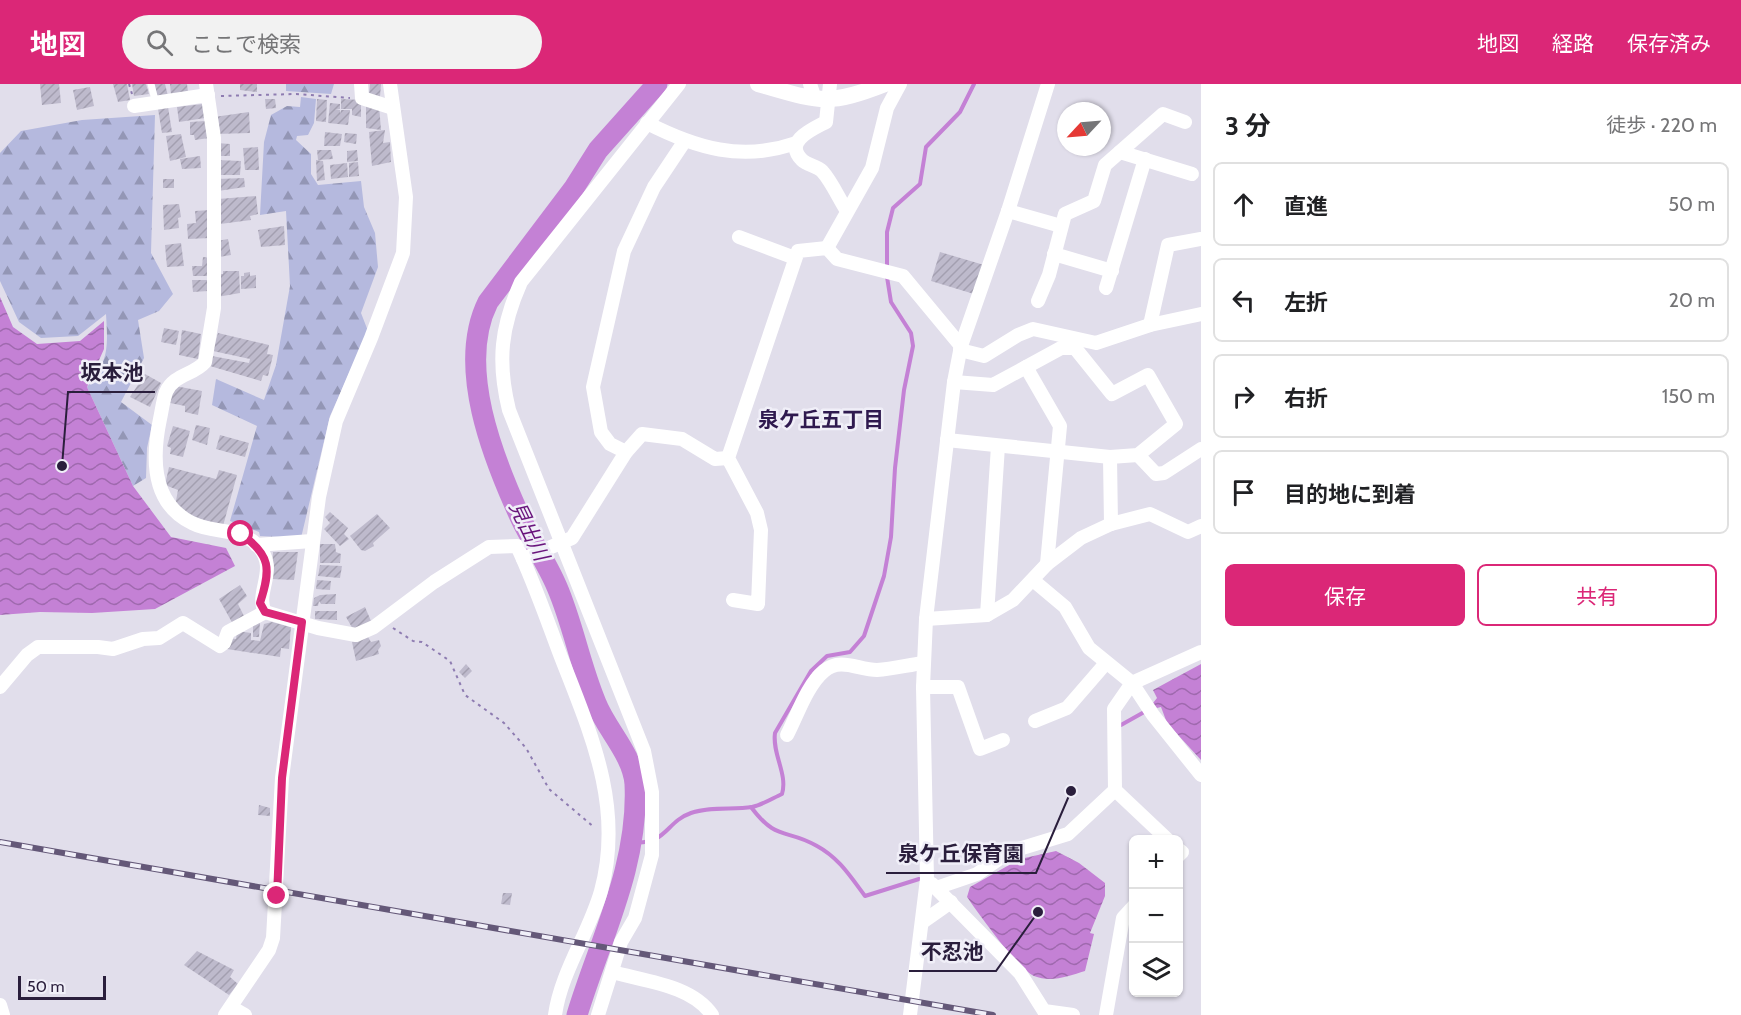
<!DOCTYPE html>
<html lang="ja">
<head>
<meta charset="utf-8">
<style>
  :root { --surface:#fff; --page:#f2f2f2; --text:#202124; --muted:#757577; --line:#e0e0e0; --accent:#db2777 }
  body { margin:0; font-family:Cabin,"Noto Sans JP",sans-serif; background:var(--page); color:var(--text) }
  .controls { position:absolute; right:18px; bottom:18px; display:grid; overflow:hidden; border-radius:9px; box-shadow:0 2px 4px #0004 }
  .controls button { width:54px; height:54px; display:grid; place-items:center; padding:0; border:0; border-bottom:2px solid var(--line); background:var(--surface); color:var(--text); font:30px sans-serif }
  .compass { position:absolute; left:1057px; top:18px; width:54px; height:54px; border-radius:50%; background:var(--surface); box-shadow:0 2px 4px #0004; rotate:244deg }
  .scale { position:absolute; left:18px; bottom:15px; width:88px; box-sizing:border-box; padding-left:6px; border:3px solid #2a1e3c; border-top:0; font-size:16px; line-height:21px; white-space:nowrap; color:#2a1e3c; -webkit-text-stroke:4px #f0eff8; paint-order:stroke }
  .stop { position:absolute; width:18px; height:18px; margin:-14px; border:4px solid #db2777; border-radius:50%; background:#fff }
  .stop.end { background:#db2777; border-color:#fff; box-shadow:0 2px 6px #0008 }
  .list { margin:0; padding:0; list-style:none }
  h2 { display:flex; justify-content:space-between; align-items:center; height:78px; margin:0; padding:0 24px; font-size:26px }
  h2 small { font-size:20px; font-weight:400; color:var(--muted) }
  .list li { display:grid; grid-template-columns:39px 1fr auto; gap:18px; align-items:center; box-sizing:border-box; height:84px; margin:0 12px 12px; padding:0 12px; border:2px solid var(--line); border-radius:9px }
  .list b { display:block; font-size:22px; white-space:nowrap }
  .list em { font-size:20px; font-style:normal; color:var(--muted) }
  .actions { display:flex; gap:12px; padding:18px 24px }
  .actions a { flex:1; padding:14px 0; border:2px solid var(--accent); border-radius:9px; text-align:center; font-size:21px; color:var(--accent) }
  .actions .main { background:var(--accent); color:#fff }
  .icon { flex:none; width:33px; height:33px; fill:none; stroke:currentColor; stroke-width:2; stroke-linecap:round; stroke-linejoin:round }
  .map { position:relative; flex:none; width:1201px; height:931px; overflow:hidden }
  header { display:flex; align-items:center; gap:36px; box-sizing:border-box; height:84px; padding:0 30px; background:var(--accent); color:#fff }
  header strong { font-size:28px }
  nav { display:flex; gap:33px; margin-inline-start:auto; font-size:21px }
  .search { width:420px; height:54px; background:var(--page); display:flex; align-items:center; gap:15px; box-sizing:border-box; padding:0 21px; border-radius:33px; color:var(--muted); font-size:22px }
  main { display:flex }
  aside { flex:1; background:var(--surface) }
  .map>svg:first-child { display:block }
</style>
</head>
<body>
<header>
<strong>地図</strong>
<div class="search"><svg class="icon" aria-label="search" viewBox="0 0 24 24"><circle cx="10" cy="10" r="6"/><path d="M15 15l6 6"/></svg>ここで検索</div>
<nav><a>地図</a><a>経路</a><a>保存済み</a></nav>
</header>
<main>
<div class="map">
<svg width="1201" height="931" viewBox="0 0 1201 931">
  <defs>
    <pattern id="forest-firs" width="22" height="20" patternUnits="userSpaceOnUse" patternTransform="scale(1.5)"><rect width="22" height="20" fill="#b5b9de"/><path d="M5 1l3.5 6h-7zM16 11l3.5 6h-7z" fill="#9396b5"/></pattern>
    <pattern id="water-waves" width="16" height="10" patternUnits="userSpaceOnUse" patternTransform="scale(1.5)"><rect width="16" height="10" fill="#c481d5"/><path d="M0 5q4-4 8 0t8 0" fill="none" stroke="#9f69ae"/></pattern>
    <pattern id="building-hatch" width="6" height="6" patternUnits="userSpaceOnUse" patternTransform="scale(1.5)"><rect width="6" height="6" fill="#bebacc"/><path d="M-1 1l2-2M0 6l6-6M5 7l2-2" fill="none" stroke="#a39fb0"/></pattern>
  </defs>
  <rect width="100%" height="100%" fill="#e1deeb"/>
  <g fill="url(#forest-firs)">
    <path d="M286,0H334L331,10L286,7Z"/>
    <path d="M301,13L316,15L314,39L308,51L297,52L296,56L311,70V90L318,101L361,97L364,123L375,149L378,183L361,229L368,247L330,332L301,454L260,452L259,448L230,437L257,342L212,321L216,295L264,316L276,281L290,202L286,127L260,131L264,58L271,31L287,22L300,23Z"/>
    <path d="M155,31L151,169L173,210L159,227L138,236L144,274L121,318L152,341L147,364L146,394L133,402L87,303C109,277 108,263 106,230L78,252L41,254L19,238L0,197V69L21,47L82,36Z"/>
  </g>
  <g fill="url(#water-waves)">
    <path d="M0,213L13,243L37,260L80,257L104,237V265L87,303L133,402L171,453L226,464L235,482L155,525L92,529L40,528L0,531Z"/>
    <path d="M1201,580V676L1167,639L1161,623L1157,624L1153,619L1157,614L1153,606Z"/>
    <path d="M1056,767L1079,779L1105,799V812L1090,849L1094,850L1085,887C1069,892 1051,899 1034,892C1017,884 979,830 967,813L970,803L1020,775Z"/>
  </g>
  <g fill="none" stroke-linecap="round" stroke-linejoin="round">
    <g stroke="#c481d5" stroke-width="4">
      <path d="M887,185V148L893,124L920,100L926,63L960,28L974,0"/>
      <path d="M1121,641L1146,627"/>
      <path d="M751,723C777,758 786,744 817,762C839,774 850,792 865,812L919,795"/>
      <path d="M631,758C667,762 665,738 691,729C710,722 733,726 752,723C762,721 773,714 782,710C788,690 772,670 775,649L811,587L827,572L850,568L864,552L884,492L891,453L895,384L904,306L913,262L911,249L891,218L887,193"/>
    </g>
    <path stroke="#c481d5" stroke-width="21" d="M577,931C600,855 639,782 635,700C633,671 606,645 596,619C580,581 573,540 557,503C547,479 532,458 521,435C493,374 456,282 488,218L574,104L598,66L657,0"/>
  </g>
  <g fill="url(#building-hatch)">
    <path d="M40,0H59L61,19L42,21Z"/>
    <path d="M113,0H127L130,16L118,18Z"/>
    <path d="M132,0H146L149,10L134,12Z"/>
    <path d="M154,0H165L168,12L157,13Z"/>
    <path d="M170,0H187L188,8L171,11Z"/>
    <path d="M240,0H257V8L240,6Z"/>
    <path d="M370,0H381L380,13L369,11Z"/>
    <path d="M90,3L94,22L77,26L73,6Z"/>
    <path d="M265,15H275L276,24L266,25Z"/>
    <path d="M317,15L327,16L326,38L316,37Z"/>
    <path d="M341,15L361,16V33L352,31V25H341Z"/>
    <path d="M366,18L379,21L381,46L366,44Z"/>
    <path d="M330,19L340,20V25H335L340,26L341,30V26H350L348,41L328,39Z"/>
    <path d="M203,20L205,34L179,38L177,23Z"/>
    <path d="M168,23L172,48L162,49L158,25Z"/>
    <path d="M249,28L250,49L216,50L214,33Z"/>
    <path d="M205,37L209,54L195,56L194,51H190V38Z"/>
    <path d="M385,46L383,59L390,58L391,78L372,82L369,48Z"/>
    <path d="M325,48L342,50L340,62H324Z"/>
    <path d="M345,49L357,50L356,60L344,58Z"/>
    <path d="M181,50L186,73L170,77L166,52Z"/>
    <path d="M217,59L230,60V72H218Z"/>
    <path d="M258,63L259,86H245L243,64Z"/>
    <path d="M317,66H331L333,75L318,76Z"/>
    <path d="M357,66L358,77L347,78V67Z"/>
    <path d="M200,72L201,84L182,85L180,75Z"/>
    <path d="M217,76L241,77L240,91H218Z"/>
    <path d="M316,76L323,77L325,96L317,97Z"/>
    <path d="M358,78L359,92L349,93V79Z"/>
    <path d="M347,79L348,93L331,95L330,81Z"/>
    <path d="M244,94L245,103L218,107L217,95Z"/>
    <rect x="163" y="95" width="11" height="9"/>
    <path d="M256,112L258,130L250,132L251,136L220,140L218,115Z"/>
    <path d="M179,120L181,133L178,134L179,144L164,146L163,121Z"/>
    <path d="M210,126V154L188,155L187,140L196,139L195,127Z"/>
    <path d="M284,142L285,161L261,163L258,146Z"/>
    <path d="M228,155L231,171L219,173L217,157Z"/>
    <path d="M181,159L184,182L167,183L165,161Z"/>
    <path d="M940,168L984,181L974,210L931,197Z"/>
    <path d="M203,173L211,174L210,192H193L192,182H202Z"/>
    <path d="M223,187H239L240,209L217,213L220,190H223Z"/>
    <path d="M250,188V192L256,191V204L241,205V192H244V189Z"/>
    <path d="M192,196H208V207L193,208Z"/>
    <path d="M164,244L179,247L176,261L161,258Z"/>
    <path d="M182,246L201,250L198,275L179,271Z"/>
    <path d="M218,249L269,261L267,270L273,271L268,292L263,291L261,297L210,282L212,272L249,279L250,275L213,267Z"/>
    <path d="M145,290L161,299L150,323L130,313Z"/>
    <path d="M175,302L202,307L198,331L185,328V322L170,319Z"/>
    <path d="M196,341L210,344L207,361L192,356Z"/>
    <path d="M173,342L190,347L183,373L170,370L171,364L167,362Z"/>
    <path d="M220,351L249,359L245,373L216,365Z"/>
    <path d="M169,383L216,395L219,386L237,391L223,442L186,430L175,422L178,406L165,401Z"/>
    <path d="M330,428L348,444L344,450L349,455L340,462L324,445L330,439L325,433Z"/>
    <path d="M377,430L390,444L373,459L374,462L365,467L361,466L350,452Z"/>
    <path d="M320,460H335L336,468L341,470L340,479H320Z"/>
    <path d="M273,468H298L294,496L271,495Z"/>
    <path d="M320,481L342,482L340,494L318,492Z"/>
    <path d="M317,496L331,497L330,506L316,505Z"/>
    <path d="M240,501L247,512L238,520L245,534L234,542L219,515Z"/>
    <path d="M336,510L335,520H321L319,517L318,522H313L314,514L320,511Z"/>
    <path d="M365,523L371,537L354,547L346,533Z"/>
    <path d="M315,527H337V536L315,535Z"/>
    <path d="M260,538L259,553H253V540Z"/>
    <path d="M272,538L291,543L289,565L281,564L280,573L227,565L228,554L236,555L237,547L251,549V556L260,557L264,540Z"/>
    <path d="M368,553L371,558L379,556L381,562L378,566L379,570L356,577L352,558Z"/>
    <path d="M466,580L472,587L465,594L459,588Z"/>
    <path d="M259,721L270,724V732L258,731Z"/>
    <path d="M503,809H512L510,821L501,820Z"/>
    <path d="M197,867L234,886L230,893L238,900L229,911L184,881Z"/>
  </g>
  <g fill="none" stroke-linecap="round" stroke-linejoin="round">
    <g stroke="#8e7cb1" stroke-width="2" stroke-dasharray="3 4.5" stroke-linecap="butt">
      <path d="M129,0L132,10"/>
      <path d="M221,12L296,10L350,14"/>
      <path d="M393,544L413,557L422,558L450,577L465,611L504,639L526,664L549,705L595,744"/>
    </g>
    <path stroke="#fff" stroke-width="7" d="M151,0L156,20"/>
    <g stroke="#fff" stroke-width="14">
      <path d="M206,0L214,54V224L205,278C194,291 174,290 166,308C163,316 162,326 160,335C152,373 151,419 192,439C213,450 238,443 256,460C281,484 254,507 265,528"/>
      <path d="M361,0L362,14L393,24"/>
      <path d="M810,0L815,15"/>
      <path d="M830,0L826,38C813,45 783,57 802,76C807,81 817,82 822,87C832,98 839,115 847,127"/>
      <path d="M134,22L208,11"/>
      <path d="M647,39C696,64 742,78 796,59"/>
      <path d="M1120,68L1192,90"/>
      <path d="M1008,127L1061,142"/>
      <path d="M739,153L795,174"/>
      <path d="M827,164L872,84L887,24L900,0"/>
      <path d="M1054,170L1112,187"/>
      <path d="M1106,204L1145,75"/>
      <path d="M1038,217L1049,191L1065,130L1094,117L1105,81L1163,30L1185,38"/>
      <path d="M1150,241L1168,161L1201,155"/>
      <path d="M960,266L984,272L1018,251L1033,245L1096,259L1150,241L1201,230"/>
      <path d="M1026,283L1060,342L1047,480"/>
      <path d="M947,356L1110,373L1138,371L1176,340L1148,291L1112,310L1075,264H1061L993,301L954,298"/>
      <path d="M626,368L610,360L601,348L593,303L624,167L654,103L684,58"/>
      <path d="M1138,371L1156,390L1164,389L1201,365"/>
      <path d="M1110,373L1111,440"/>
      <path d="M256,461L312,457"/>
      <path d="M523,475L572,454L626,368L642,350L682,355L715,375L728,374"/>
      <path d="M1034,497L1065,523L1089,564L1132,599L1153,631L1201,691"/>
      <path d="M733,516L758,520L761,446L757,429L728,374L798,167L827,164L837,175L903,192L961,262"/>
      <path d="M987,531L998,362"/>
      <path d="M926,535L987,531L1013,516L1047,480L1081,454L1111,440L1150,430L1188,448L1201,442"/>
      <path d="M0,603L27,571L38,563H98L113,565L143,555L159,554L183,539L220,562L224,559L228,548L265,528L318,544L356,551L374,543L434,498L489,463L517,462C534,498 547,536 561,573C591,650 624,723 601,807C589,849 561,888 555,931"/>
      <path d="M923,603H958L980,665L1003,656"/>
      <path d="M1035,637L1067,624L1106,579"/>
      <path d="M787,651C797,632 807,601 824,587C841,573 858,586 877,586C893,585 908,581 923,579"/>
      <path d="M1115,706L1168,756"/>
      <path d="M1178,765L1182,768L1178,772"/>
      <path d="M932,800L1020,889L1044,927L1073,931"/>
      <path d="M936,804L977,790L1009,768L1068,750L1115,706L1114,625L1132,599L1201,568"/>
      <path d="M924,837L951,818"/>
      <path d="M612,888C644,897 692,901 712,931"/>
      <path d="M0,921L3,931"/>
      <path d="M231,923L245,931"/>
      <path d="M225,931L269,866L273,854L282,694L319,413L336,337L371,254L403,169L406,113L390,0"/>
      <path d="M598,931L621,858L635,834L652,771V708L644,667L509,326C497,277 501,243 521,198L679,0"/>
      <path d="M910,931L927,795L923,603L926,535L954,298L961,262L1008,127L1048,0"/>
      <path d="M1106,931L1123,834L1134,822"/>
    </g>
    <path stroke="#fff" stroke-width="16" d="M758,0C818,17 826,23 885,0"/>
    <g stroke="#645878" stroke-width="6">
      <path id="rail" d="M0,758L993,931"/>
    </g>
    <use href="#rail" stroke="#f0eff8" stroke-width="4" stroke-dasharray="11" stroke-linecap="butt"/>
  </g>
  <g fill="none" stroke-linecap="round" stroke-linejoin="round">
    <path stroke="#db2777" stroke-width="8" d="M241,450C271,471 271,485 260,519L265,528L302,538L282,694L277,812"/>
  </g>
  <g text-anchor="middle" stroke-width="5" stroke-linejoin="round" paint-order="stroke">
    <g font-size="21" font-weight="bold" fill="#2f194f" stroke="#f0eff8">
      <text x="821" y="343">泉ケ丘五丁目</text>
    </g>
    <g font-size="21" font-style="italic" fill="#69157c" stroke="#f0eff8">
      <text transform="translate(529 447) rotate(64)" y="7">見出川</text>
    </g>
  </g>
  <path fill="none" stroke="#2a1e3c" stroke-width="2" d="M62 382L68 308H155M1071 707L1036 789H886M1038 828L996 887H909"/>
  <g fill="#2a1e3c" stroke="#f0eff8" stroke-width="2">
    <circle cx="62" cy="382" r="6"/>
    <circle cx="1071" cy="707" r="6"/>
    <circle cx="1038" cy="828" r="6"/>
  </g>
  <g font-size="21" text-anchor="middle" font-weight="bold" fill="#2a1e3c" stroke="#f0eff8" stroke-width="5" stroke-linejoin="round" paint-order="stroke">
    <text x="112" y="296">坂本池</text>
    <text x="961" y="777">泉ケ丘保育園</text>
    <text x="952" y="875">不忍池</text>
  </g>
</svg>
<div class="controls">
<button>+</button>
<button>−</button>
<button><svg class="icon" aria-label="layers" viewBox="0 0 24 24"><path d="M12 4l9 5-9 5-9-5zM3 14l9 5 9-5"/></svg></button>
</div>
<svg class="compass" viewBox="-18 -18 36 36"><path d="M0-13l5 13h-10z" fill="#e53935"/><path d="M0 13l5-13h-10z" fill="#757577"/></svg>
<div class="scale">50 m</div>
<div class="stop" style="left:241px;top:450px"></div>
<div class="stop end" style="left:277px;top:812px"></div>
</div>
<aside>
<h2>3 分<small>徒歩 · 220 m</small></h2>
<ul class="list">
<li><svg class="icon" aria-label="ahead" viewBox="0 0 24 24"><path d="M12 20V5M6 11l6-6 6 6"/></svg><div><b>直進</b></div><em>50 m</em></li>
<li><svg class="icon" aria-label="left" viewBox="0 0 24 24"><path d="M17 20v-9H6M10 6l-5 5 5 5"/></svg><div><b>左折</b></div><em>20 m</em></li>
<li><svg class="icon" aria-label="right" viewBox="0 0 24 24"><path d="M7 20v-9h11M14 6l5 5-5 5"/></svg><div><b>右折</b></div><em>150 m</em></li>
<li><svg class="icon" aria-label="arrive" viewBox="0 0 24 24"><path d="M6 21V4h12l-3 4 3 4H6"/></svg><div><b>目的地に到着</b></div></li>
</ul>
<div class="actions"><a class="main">保存</a><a>共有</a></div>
</aside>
</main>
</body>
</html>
